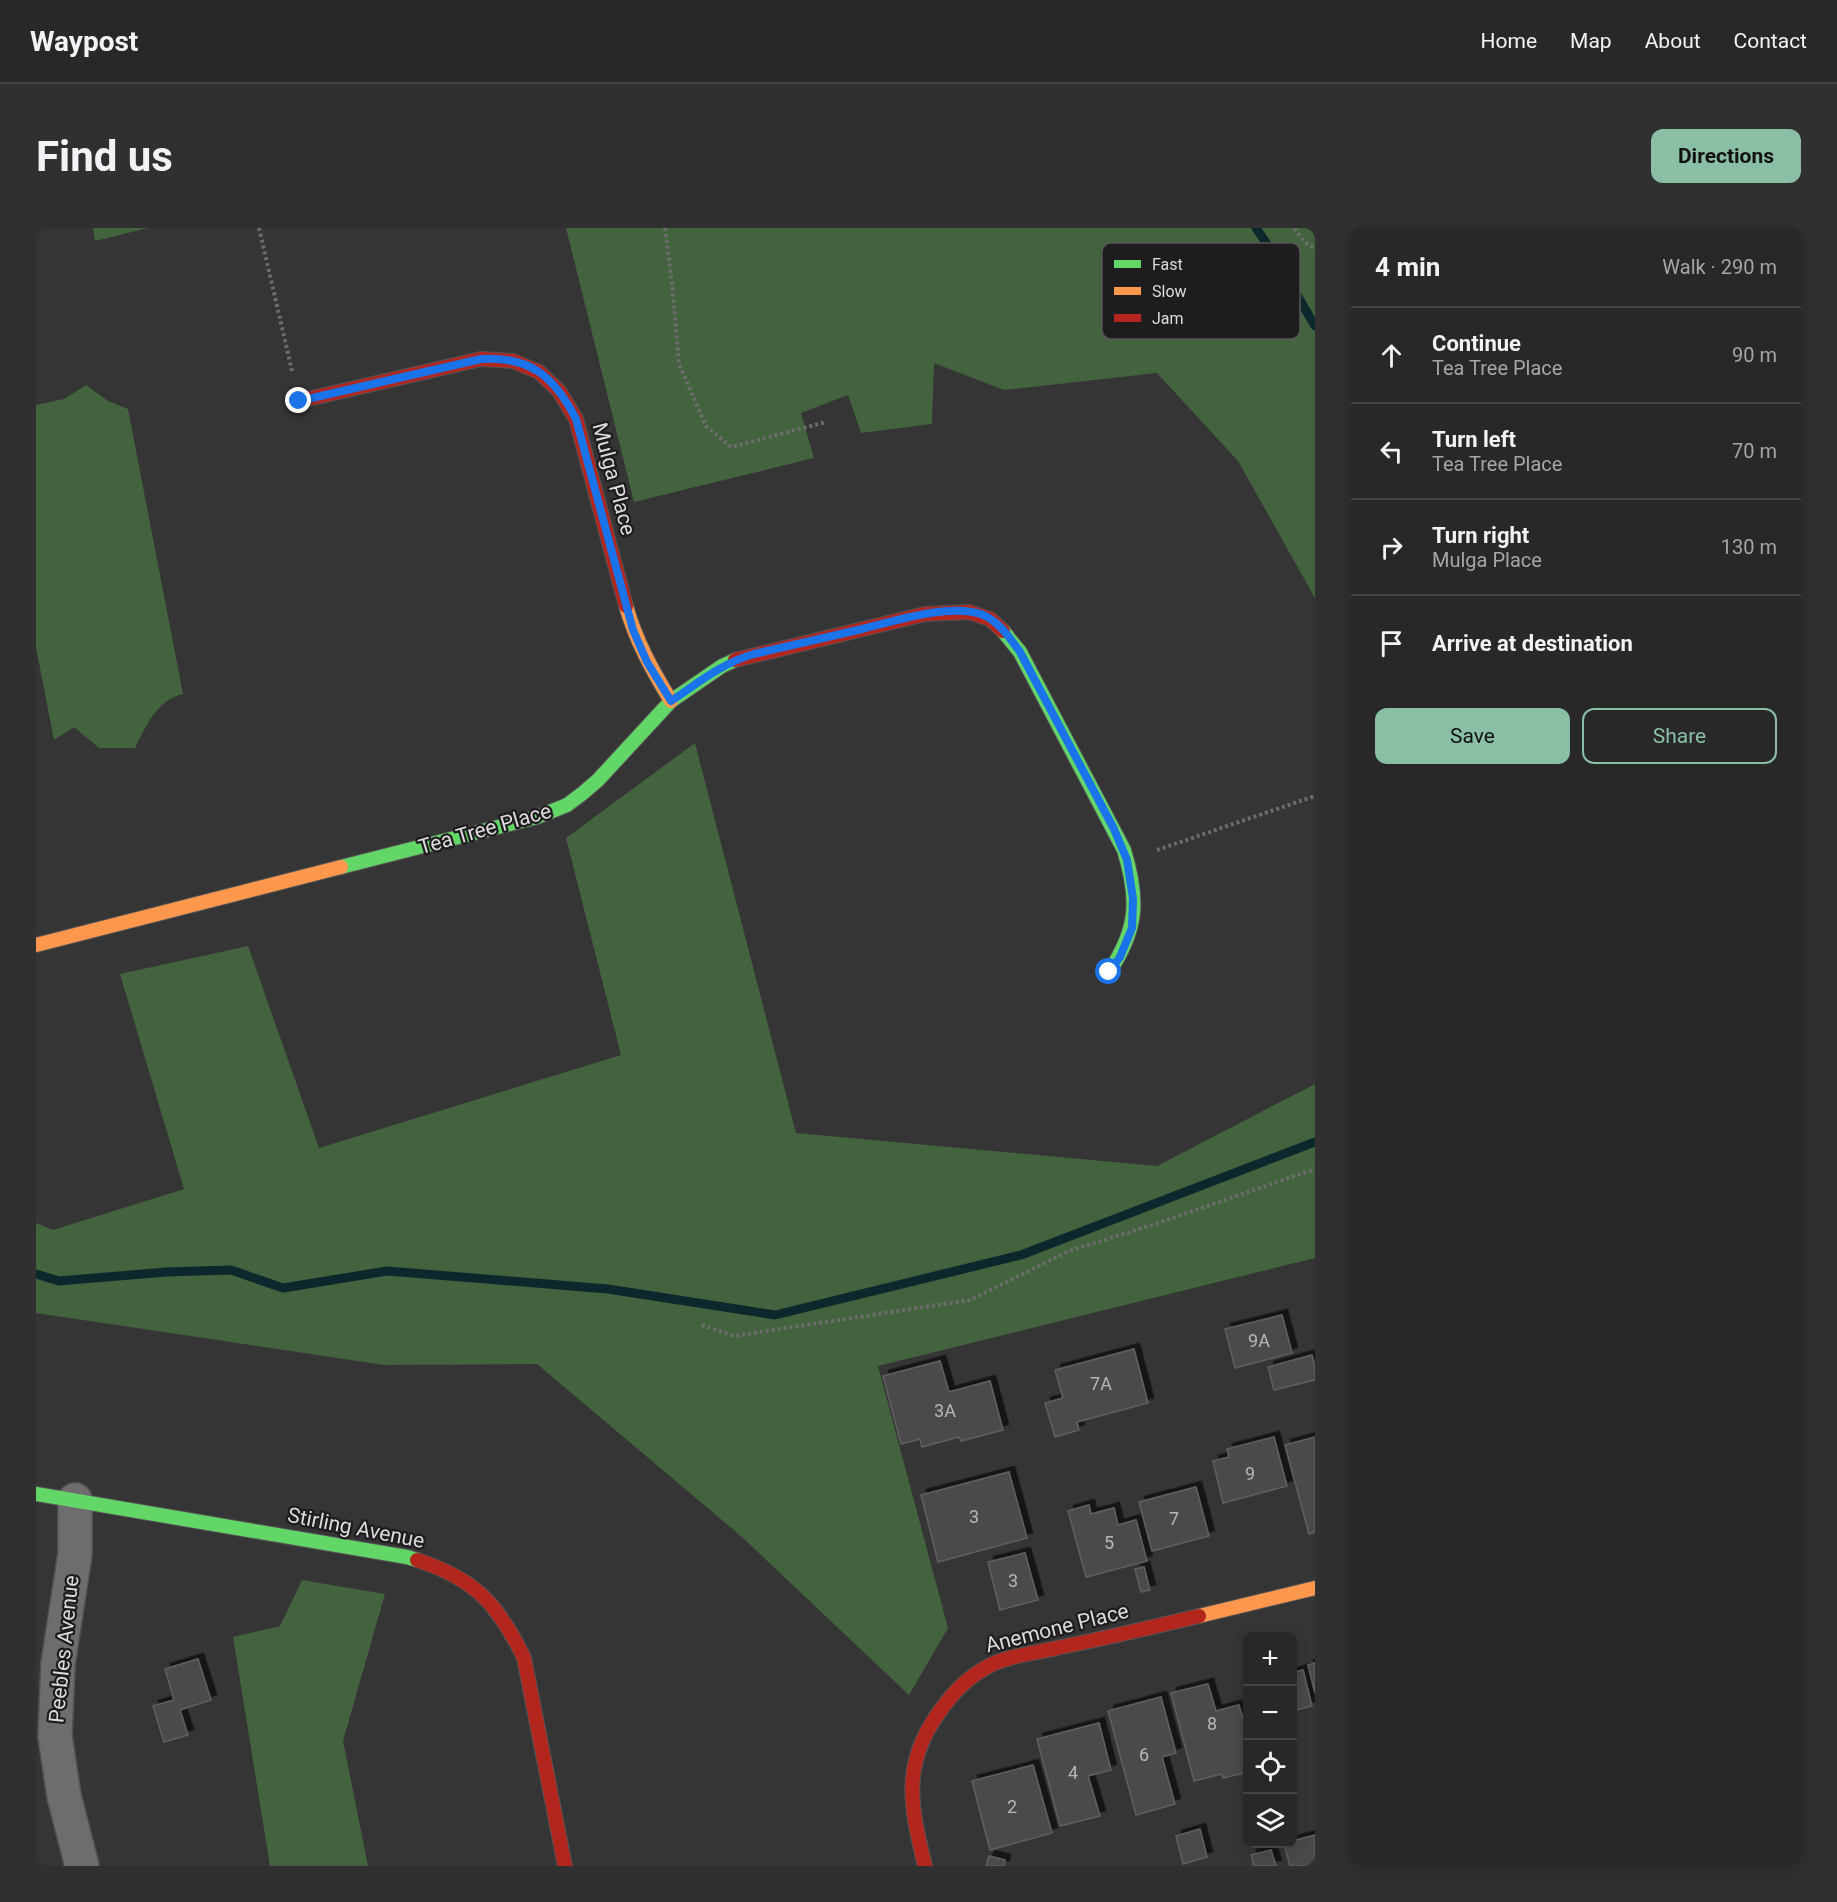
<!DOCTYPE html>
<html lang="en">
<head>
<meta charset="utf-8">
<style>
  :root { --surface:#282828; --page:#303030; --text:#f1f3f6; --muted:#a5a6a8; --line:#444445; --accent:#8abfa5 }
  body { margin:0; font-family:Roboto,sans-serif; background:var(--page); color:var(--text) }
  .controls { position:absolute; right:18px; bottom:18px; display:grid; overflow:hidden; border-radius:12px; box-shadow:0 3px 15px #0003 }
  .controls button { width:54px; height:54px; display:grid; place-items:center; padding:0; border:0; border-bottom:2px solid var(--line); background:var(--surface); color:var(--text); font:30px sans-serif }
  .stop { position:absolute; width:18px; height:18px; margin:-14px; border:4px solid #1a73e8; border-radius:50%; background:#fff }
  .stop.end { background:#1a73e8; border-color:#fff; box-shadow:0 2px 6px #0008 }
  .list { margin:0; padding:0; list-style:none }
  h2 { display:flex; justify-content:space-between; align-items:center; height:78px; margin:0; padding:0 24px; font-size:26px }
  h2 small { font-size:20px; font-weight:400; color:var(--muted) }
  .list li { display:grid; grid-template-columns:39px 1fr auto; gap:18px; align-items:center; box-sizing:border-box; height:96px; padding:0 24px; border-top:2px solid var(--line) }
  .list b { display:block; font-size:22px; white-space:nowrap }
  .list p { margin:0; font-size:20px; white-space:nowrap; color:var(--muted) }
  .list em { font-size:20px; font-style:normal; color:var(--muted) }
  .actions { display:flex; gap:12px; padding:18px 24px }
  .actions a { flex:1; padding:14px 0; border:2px solid var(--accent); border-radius:12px; text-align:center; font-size:21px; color:var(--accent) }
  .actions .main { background:var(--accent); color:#111 }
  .icon { flex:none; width:33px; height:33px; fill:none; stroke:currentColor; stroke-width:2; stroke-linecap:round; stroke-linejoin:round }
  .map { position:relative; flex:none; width:1279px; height:1638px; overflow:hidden; border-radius:12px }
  header { display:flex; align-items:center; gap:36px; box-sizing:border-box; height:84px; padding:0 30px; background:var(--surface); border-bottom:2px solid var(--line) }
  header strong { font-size:28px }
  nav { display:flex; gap:33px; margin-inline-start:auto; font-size:21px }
  .intro { display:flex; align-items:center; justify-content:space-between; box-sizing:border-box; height:144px; padding:0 36px }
  h1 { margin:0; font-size:42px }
  .button { padding:15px 27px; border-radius:12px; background:var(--accent); color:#111; font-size:21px; font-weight:700 }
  main { display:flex; gap:36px; padding:0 36px }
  aside { flex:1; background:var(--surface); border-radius:12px; box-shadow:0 3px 15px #0003 }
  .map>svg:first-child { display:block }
</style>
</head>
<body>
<header>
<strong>Waypost</strong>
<nav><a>Home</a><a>Map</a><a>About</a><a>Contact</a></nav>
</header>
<div class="intro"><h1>Find us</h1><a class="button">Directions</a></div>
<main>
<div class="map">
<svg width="1279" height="1638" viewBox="0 0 1279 1638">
  <defs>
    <filter id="shadow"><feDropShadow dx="5.5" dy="-5.5" stdDeviation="0" flood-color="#0009"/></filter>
  </defs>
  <rect width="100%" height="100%" fill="#363536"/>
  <g fill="#42633d">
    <path d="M57,0H112L59,13Z"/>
    <path d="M530,0H1279V370L1202,233L1121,145L968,162L898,135L896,196L825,205L812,167L765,185L778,230L598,274Z"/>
    <path d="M50,157L72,173L92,181L147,466C121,472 110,498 99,520H63L38,499L18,512L0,419V177L28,171Z"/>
    <path d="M659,515L760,905L1121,938L1279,856V1030L842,1138L912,1400L873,1467L706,1309L501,1136L348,1137L0,1085V995L17,1002L148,961L84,746L212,718L283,920L585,827L530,610Z"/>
    <path d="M266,1352L349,1366L307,1513L332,1638H234L197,1409L244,1398Z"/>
  </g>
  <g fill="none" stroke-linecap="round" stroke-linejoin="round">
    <g stroke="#0d282c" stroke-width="9">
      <path d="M1220,0L1233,19L1279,98"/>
      <path d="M0,1046L23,1053L130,1044L195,1042L247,1060L351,1043L572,1061L739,1087L985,1027L1279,914"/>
    </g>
  </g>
  <g fill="#4b494b" stroke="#605f60" stroke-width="1.5" filter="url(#shadow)">
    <path d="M1246,1087L1256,1125L1199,1140L1189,1101Z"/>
    <path d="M1098,1121L1112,1175L1041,1194L1043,1202L1019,1209L1009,1175L1027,1170L1019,1142Z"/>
    <path d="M1276,1127L1279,1139V1152L1238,1162L1232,1139Z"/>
    <path d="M904,1133L913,1164L954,1153L967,1202L925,1213L923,1209L886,1219L884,1211L865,1216L847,1148Z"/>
    <path d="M1238,1209L1251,1258L1187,1275L1177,1233L1193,1229L1191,1221Z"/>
    <path d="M1279,1209V1304L1273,1306L1249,1217Z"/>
    <path d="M973,1244L991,1310L902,1334L885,1267Z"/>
    <path d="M1160,1259L1173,1308L1116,1323L1103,1274Z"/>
    <path d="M1053,1277L1055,1286L1078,1280L1082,1297L1100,1292L1111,1333L1050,1349L1032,1283Z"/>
    <path d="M989,1325L1002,1372L964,1382L952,1334Z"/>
    <path d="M1108,1339L1114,1362L1105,1364L1099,1341Z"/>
    <path d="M162,1431L175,1472L144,1482L152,1507L128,1514L117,1478L138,1472L129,1441Z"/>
    <path d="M1279,1435V1465L1272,1437Z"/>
    <path d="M1267,1442L1276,1478L1256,1483V1445Z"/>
    <path d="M1172,1456L1180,1483L1203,1477L1212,1509V1544L1187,1550L1186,1546L1158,1553L1135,1465Z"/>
    <path d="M1125,1469L1140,1525L1126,1529L1139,1576L1100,1587L1072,1483Z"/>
    <path d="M1063,1495L1075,1542L1052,1548L1064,1588L1024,1598L1001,1511Z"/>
    <path d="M997,1537L1016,1605L954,1622L936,1553Z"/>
    <path d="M1164,1601L1171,1629L1147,1636L1140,1608Z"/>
    <path d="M1279,1607V1638H1254L1248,1616H1256V1613Z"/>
    <path d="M1235,1622L1240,1638H1218L1215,1627Z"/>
    <path d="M953,1628L969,1632L968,1638H950Z"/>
  </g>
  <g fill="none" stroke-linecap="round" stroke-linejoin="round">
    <g stroke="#545354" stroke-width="36">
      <path id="street" d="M39,1272V1326L22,1436L19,1508L28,1568L46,1638"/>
    </g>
    <g stroke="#545354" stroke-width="16">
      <g id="fast">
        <path d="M967,403L984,424L1088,622C1103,671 1102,701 1073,744"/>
        <path d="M305,639L501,589L531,577L547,565L562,552L635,473L686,438L699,432"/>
        <path d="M0,1266L371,1329L381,1332"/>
      </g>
    </g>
    <g stroke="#545354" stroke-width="16">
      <g id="slow">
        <path d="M590,378C600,413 616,442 635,473"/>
        <path d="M0,717L305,639"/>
        <path d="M1163,1388L1279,1360"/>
      </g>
    </g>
    <g stroke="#545354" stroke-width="16">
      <g id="jam">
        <path d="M263,173L445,131L477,133L503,144L523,163L540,191L590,378"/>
        <path d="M699,432L889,386L933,384L954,391L967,403"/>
        <path d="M381,1332C439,1351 462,1376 488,1430L529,1638"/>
        <path d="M889,1638C873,1573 865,1531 910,1475C923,1458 939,1444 959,1435C976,1427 1006,1424 1025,1419C1071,1410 1117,1399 1163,1388"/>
      </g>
    </g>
    <g stroke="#6d6c6d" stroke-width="4" stroke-dasharray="3 3" stroke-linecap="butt">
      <path d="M223,0L256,143"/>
      <path d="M629,0L636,55L643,136L670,198L695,219L790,194"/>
      <path d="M1259,0C1264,9 1270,17 1279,20"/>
      <path d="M1121,622L1279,568"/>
      <path d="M666,1097L698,1108L934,1072L1033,1023L1113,998L1279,941"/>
    </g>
    <use href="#street" stroke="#6e6c6e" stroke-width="33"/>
    <use href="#fast" stroke="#63d668" stroke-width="14"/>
    <use href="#slow" stroke="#ff974d" stroke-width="14"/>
    <use href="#jam" stroke="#b3261e" stroke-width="14"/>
  </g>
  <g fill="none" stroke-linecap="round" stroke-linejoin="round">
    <path stroke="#1a73e8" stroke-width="8" d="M263,173L445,131C494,128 518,148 540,191L597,402L611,434L635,473C662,455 686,435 718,426C752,418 787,410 822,402C855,394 912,375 945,386C963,393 973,409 984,424L1078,601L1091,632L1097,671L1096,700L1084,729L1073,744"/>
  </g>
  <g text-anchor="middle" stroke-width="4.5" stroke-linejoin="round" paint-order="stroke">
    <g font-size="18" fill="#b8b6b8">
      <text x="1223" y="1119">9A</text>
      <text x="1065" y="1162">7A</text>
      <text x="909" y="1189">3A</text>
      <text x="1214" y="1252">9</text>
      <text x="938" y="1295">3</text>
      <text x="1138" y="1297">7</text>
      <text x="1073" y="1321">5</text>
      <text x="977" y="1359">3</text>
      <text x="1176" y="1502">8</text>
      <text x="1108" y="1533">6</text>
      <text x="1037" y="1551">4</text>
      <text x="976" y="1585">2</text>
    </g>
    <g font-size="21" fill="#dddbdd" stroke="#1e1c1e">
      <text transform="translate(578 251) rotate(75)" y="7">Mulga Place</text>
      <text transform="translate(449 601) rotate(-16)" y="7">Tea Tree Place</text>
      <text transform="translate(320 1300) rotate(11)" y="7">Stirling Avenue</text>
      <text transform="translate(1021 1400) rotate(-14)" y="7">Anemone Place</text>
      <text transform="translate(28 1421) rotate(-84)" y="7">Peebles Avenue</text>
    </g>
  </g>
  <rect x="1066" y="15" width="198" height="96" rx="9" fill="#1e1c1e" stroke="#575557" stroke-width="1.5"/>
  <rect x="1078" y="32" width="27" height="8" fill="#63d668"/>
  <rect x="1078" y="59" width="27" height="8" fill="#ff974d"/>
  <rect x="1078" y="86" width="27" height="8" fill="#b3261e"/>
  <g font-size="16" fill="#dddbdd">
    <text x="1116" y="42">Fast</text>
    <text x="1116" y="69">Slow</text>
    <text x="1116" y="96">Jam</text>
  </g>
</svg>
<div class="controls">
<button>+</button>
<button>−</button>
<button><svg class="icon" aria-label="locate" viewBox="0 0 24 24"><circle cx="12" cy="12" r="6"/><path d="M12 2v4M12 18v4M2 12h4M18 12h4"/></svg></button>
<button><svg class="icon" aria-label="layers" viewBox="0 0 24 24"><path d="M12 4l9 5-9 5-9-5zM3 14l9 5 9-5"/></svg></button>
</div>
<div class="stop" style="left:1073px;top:744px"></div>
<div class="stop end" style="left:263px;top:173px"></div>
</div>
<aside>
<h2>4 min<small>Walk · 290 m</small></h2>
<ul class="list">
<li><svg class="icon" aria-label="ahead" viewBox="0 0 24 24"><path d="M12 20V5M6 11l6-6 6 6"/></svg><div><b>Continue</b><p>Tea Tree Place</p></div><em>90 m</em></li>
<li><svg class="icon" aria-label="left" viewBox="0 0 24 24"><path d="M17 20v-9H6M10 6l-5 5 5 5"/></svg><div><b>Turn left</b><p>Tea Tree Place</p></div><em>70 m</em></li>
<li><svg class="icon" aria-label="right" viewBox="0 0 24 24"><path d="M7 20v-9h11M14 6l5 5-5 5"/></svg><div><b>Turn right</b><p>Mulga Place</p></div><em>130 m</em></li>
<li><svg class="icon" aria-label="arrive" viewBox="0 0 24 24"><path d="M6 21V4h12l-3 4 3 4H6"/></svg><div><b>Arrive at destination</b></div></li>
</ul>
<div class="actions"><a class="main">Save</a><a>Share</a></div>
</aside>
</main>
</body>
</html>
